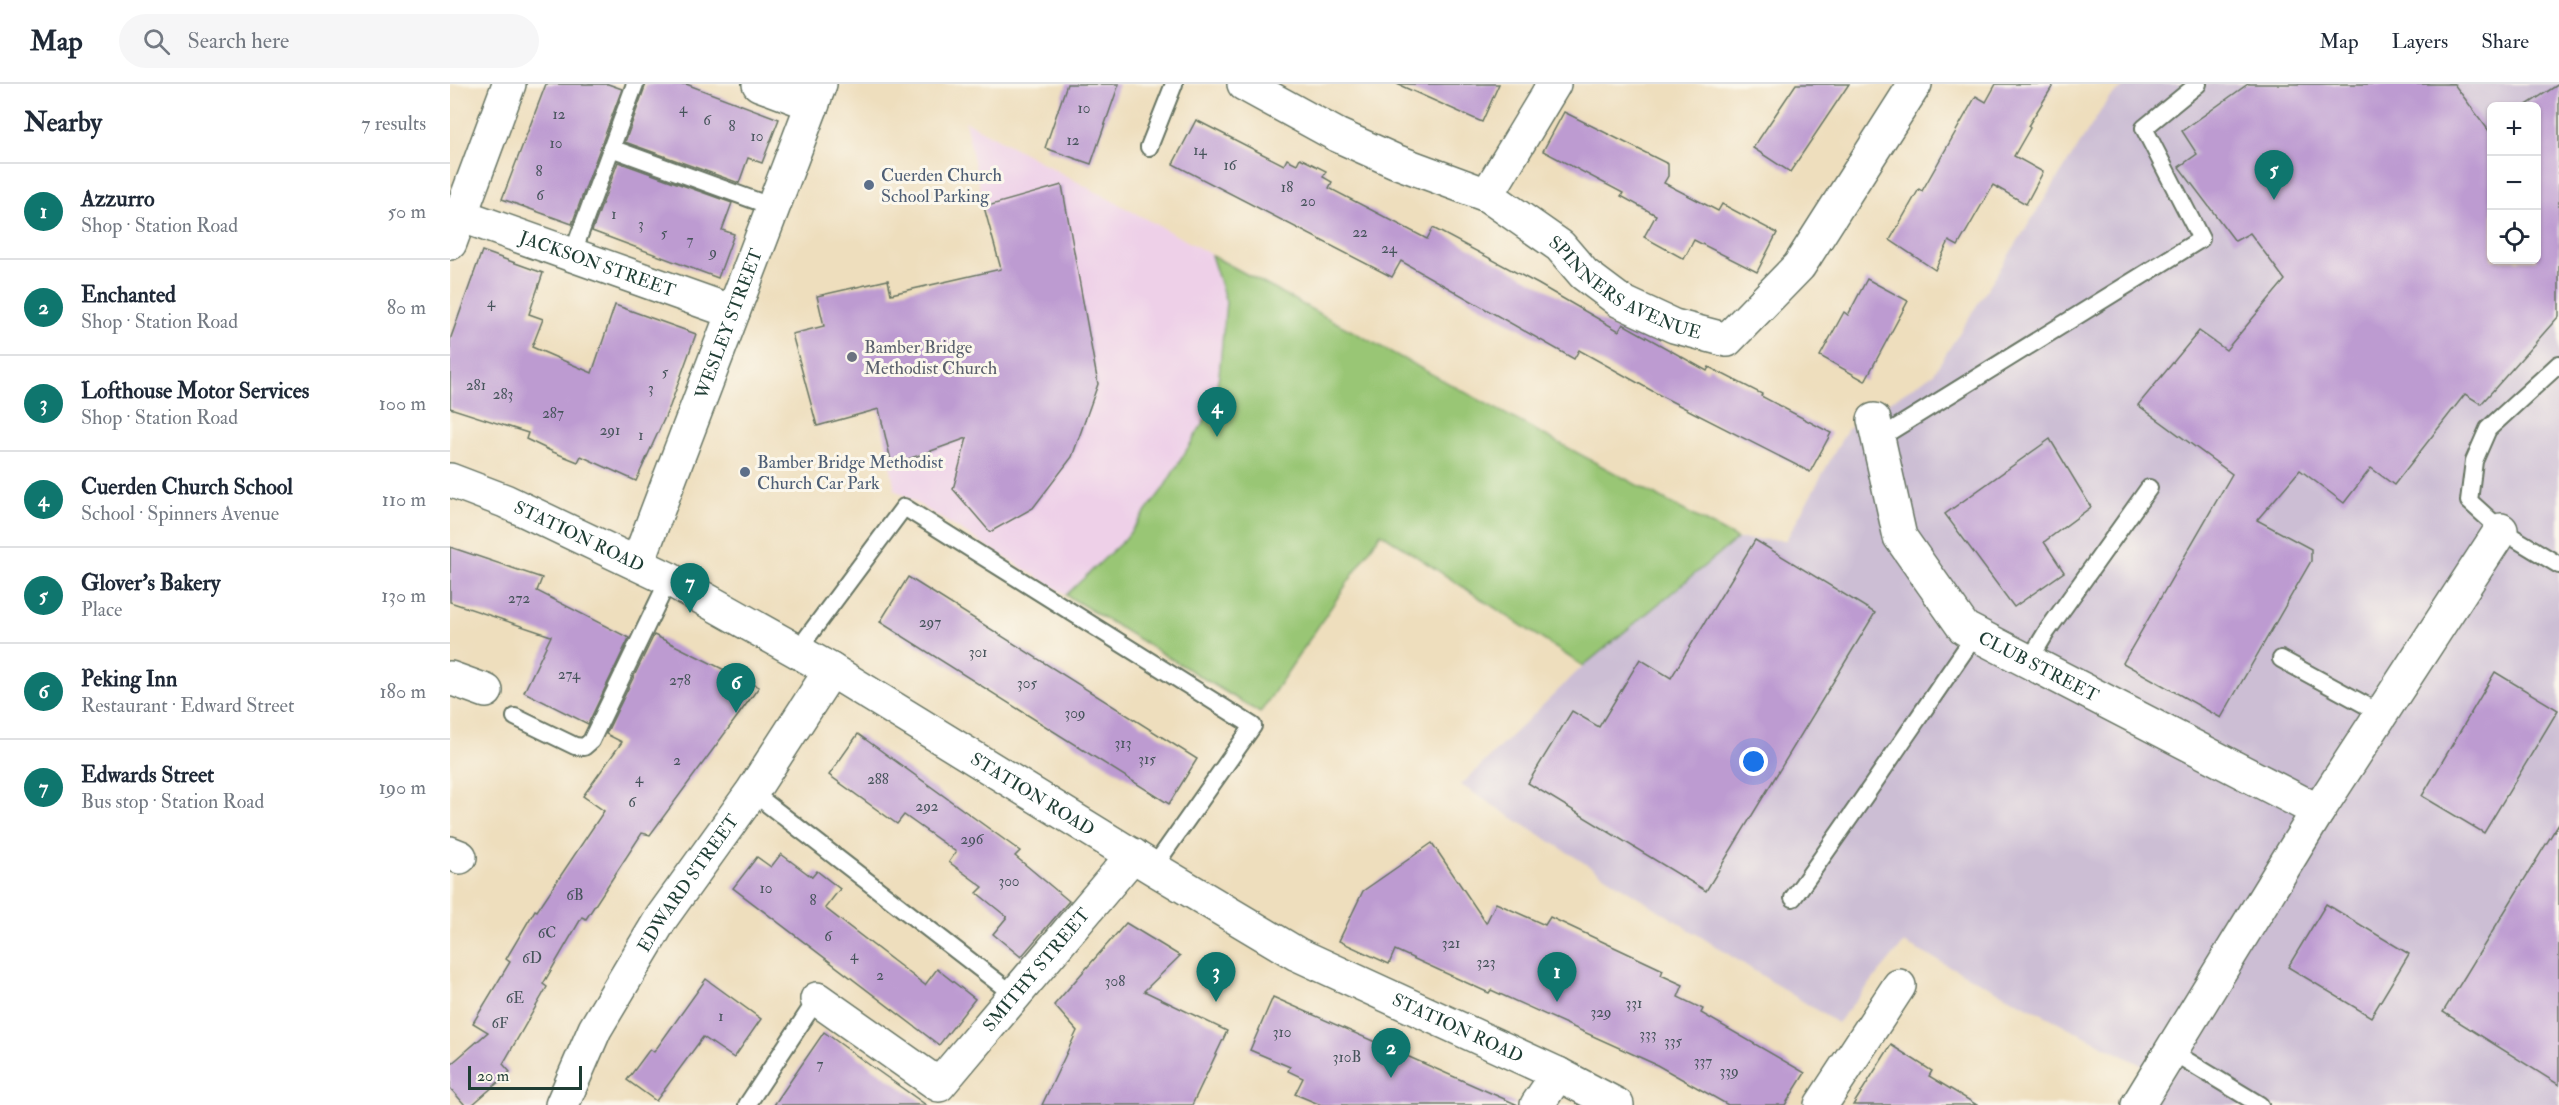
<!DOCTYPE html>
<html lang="en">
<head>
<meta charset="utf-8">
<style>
  :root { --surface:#fff; --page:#f6f6f7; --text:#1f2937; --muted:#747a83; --line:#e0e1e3; --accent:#0f766e }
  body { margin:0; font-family:"IM FELL Double Pica",serif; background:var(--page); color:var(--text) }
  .controls { position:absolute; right:18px; top:18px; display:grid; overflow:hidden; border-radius:9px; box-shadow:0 2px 4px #0004 }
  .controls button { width:54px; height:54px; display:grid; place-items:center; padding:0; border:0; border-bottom:2px solid var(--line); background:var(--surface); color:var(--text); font:30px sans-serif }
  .scale { position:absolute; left:18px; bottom:15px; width:114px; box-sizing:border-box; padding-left:6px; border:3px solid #1f3d34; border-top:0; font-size:16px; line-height:21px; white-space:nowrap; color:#1f3d34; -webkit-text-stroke:4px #fbf7ec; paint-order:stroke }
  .you { position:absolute; left:1304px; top:678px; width:21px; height:21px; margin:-15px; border:4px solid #fff; border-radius:50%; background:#1a73e8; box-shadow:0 0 0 9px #1a73e833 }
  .badge { display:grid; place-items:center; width:39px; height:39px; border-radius:50%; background:var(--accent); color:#fff; font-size:20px; font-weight:700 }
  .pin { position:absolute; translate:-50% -50px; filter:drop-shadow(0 2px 3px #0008) }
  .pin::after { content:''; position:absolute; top:32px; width:21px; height:18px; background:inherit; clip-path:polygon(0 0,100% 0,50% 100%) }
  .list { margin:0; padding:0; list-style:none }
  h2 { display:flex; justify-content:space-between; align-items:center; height:78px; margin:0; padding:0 24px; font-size:26px }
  h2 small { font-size:20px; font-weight:400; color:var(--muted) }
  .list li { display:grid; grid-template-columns:39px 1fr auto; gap:18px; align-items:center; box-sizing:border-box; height:96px; padding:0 24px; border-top:2px solid var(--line) }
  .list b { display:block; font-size:22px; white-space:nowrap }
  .list p { margin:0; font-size:20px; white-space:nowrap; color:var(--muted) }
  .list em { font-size:20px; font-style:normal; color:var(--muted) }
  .icon { flex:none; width:33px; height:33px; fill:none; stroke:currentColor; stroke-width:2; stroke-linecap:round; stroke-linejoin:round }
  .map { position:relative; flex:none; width:2109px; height:1021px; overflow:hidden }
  header { display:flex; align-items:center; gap:36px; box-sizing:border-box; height:84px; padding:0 30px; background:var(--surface); border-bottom:2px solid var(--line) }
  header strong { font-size:28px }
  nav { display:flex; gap:33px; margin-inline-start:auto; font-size:21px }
  .search { width:420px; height:54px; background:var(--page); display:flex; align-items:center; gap:15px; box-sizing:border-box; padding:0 21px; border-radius:33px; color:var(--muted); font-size:22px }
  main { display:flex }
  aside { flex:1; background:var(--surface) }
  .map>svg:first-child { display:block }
</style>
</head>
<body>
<header>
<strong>Map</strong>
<div class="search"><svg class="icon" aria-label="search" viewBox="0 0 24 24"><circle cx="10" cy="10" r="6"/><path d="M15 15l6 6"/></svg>Search here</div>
<nav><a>Map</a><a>Layers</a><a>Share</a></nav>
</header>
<main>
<aside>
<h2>Nearby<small>7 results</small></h2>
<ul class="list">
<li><span class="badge">1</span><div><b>Azzurro</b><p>Shop · Station Road</p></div><em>50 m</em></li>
<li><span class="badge">2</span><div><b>Enchanted</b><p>Shop · Station Road</p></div><em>80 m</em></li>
<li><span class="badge">3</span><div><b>Lofthouse Motor Services</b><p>Shop · Station Road</p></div><em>100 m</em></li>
<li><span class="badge">4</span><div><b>Cuerden Church School</b><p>School · Spinners Avenue</p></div><em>110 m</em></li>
<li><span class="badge">5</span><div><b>Glover's Bakery</b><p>Place</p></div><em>130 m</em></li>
<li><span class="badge">6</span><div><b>Peking Inn</b><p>Restaurant · Edward Street</p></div><em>180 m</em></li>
<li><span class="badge">7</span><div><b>Edwards Street</b><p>Bus stop · Station Road</p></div><em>190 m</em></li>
</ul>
</aside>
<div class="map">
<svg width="2109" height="1021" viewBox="0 0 2109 1021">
  <rect width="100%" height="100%" fill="#fbf7ec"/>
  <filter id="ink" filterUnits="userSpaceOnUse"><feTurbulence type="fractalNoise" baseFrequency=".0167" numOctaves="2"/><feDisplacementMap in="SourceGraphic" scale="12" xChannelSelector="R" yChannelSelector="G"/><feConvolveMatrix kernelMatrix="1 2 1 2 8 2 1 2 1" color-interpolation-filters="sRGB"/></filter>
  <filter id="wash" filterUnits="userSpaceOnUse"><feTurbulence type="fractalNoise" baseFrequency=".008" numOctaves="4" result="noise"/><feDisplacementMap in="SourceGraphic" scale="24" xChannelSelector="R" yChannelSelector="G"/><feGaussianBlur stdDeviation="1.35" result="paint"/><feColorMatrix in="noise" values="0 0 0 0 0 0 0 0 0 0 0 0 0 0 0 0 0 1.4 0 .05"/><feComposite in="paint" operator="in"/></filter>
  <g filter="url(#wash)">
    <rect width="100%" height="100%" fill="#eedebd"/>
    <path fill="#eed0e8" d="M515,37L1287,455L1133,582L931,449L810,629L445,406L429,325L470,204L550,185L534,123Z"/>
    <path fill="#ccbed4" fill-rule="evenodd" d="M1678,0H2109V1021H1688L1707,989L1454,859L1387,939L1011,701L1133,582L1287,455L1336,456L1398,344L1483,290L1659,14ZM2042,22H2086V176H2042Z"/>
    <path fill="#99c674" stroke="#5c8254" stroke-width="1.5" d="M761,171L1287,455L1133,582L931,449L810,629L616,511L675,455L713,405L761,326L769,291L776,218Z"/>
    <g id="blocks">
      <g fill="#bd9bd1">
        <path d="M96,0H158L172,5L122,140L52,115Z"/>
        <path d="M196,0H236L329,35L312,79L298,74L289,99L175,58Z"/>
        <path d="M617,0H669L641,80L595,64Z"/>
        <path d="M947,0H1049L1032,38Z"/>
        <path d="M1346,0H1399L1340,88L1303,64Z"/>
        <path d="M1546,0H1604L1578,42L1580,44L1564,72L1593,88L1576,120L1543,101L1508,162L1499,157L1485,186L1440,156L1469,105L1472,107L1526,12L1536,18Z"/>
        <path d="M1798,0H2004L2039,47L2042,45V176H2086V22H2075L2109,0V232L2031,320L2015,310L1944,401L1921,384L1894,419L1850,386L1807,436L1861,465V477L1771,634L1673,579L1782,390L1688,321L1749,247L1776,266L1835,196L1800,149L1785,157L1729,83L1747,70L1732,47Z"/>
        <path d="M1114,28L1218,80V92L1214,99L1268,127L1272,120L1327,149L1307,188L1244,156L1234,175L1194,153L1206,131L1171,112L1173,109L1093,67Z"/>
        <path d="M746,36L834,81L837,75L847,80L850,74L876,87L873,93L882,98L879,104L977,155L983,144L1088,200L1169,247L1173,240L1257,287L1259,283L1312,310L1311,312L1381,349L1360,388L1213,313L1129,266L1124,275L951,177L942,193L723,80Z"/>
        <path d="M168,78L282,119L272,146L284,150L268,194L142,147Z"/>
        <path d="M612,101L648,300L622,373L583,424L540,448L503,405L517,354L442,381L429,325L367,342L342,250L374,242L367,212L438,196L441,210L551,185L534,123Z"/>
        <path d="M32,167L93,189L79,230L93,235L82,263L142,289L165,221L246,250L220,322L186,397L131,372L128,378L103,368L76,355L78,349L0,324V256Z"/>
        <path d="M1417,195L1458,217L1415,297L1370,272L1394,228L1398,231Z"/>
        <path d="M1600,355L1641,423L1594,458L1614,488L1564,523L1495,430Z"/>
        <path d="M1305,456L1425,529L1256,807L1078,699L1122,627L1149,643L1190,575L1221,594Z"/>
        <path d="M0,463L92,494L87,507L179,554L138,640L74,608L101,552L0,518Z"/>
        <path d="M458,493L747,675L719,720L430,538Z"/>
        <path d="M204,551L309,603L200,751L192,749L136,835L132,833L93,900L97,903L53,980L60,988L22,1021H15L0,1004V981L38,948L23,939L60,878L56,875L85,826L87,827L154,727L133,712L172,658L156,650Z"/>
        <path d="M2045,588L2108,626L2034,749L1972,712Z"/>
        <path d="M408,650L570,767L565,772L619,817L571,873L543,850L557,833L527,809L533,803L499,778L506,768L454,731L447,740L379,691Z"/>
        <path d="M2109,739V1001L1993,928Z"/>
        <path d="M982,759L1036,839L1046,819L1095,841L1100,833L1213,886L1211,891L1233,901L1228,913L1253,925L1251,929L1355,989L1335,1021H1278L1207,981L1041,906L1039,909L945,866L939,880L889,857L913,807Z"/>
        <path d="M331,770L362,793L367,787L390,805L375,824L475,901L487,885L525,915L489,961L283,804L307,773L321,783Z"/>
        <path d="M1876,820L1959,870L1921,933L1838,883Z"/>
        <path d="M676,839L730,872L694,907L777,947L742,1021H592L627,947L604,921Z"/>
        <path d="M256,895L311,935L284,974L253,953L206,1017L177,996L200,965L204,968Z"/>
        <path d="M823,913L1068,1021H871L845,1010L853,994L838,987L840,983L800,966Z"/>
        <path d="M374,948L421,982L476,1021H324Z"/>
        <path d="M1441,961L1482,987L1479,992L1527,1021H1403Z"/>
      </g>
    </g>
  </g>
  <g filter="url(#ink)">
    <use href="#blocks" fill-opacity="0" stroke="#677564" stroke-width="1.5"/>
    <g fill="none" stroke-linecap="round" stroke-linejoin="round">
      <g stroke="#677564" stroke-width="20">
        <g id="service">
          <path d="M699,63L724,0"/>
          <path d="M161,64L323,123"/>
          <path d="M122,171L185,0"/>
          <path d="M2109,280L2038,345L2024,377L2019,417L2051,446L2109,481"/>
          <path d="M1428,355L1751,155L1694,44L1748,0"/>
          <path d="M347,567L454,423L803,642L703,784"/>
          <path d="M1831,575L1932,630"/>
          <path d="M1579,577L1597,547L1699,404"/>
          <path d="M65,633L125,662L134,663L141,657L219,495"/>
          <path d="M302,708L564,911"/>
          <path d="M1343,814C1406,727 1465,638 1526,550"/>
          <path d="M1721,967L1810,1021"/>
          <path d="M297,1021L367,915"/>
        </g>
      </g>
      <g stroke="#677564" stroke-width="36">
        <g id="minor">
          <path d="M309,0L363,20"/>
          <path id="s1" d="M794,0L887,51L945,77L1037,111L1110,162L1134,190L1170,217L1224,242L1277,256L1349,182L1465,0"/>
          <path d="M1037,111L1104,0"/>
          <path id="s2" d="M10,131L283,228"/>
          <path d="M0,159L59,0"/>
          <path id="s3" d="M1424,336L1450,453L1514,544L1868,727"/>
          <path id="s4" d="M188,478L370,0"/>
          <path d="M0,594L36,607"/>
          <path d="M0,769L10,773"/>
          <path id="s5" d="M367,915L489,1001L683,771"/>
          <path id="s6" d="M112,1021L145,945L212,833L302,708L381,586"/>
          <path d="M1087,1021L1108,990"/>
          <path d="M1371,1021L1449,902"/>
          <path d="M1688,1021L1868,727L2051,446"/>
        </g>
      </g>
      <g stroke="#677564" stroke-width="36">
        <g id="secondary">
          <path id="s7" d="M0,396L55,417L219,495L381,586L703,784L847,870L1108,990L1167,1021"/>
        </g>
      </g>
      <use href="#service" stroke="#fff" stroke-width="16"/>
      <use href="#minor" stroke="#fff" stroke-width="33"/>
      <use href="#secondary" stroke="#fff" stroke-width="33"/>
    </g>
  </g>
  <g fill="#5c6f8a" stroke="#fbf7ec" stroke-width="2">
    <circle cx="419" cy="101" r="6"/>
    <circle cx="295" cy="388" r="6"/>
  </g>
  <circle fill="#6b7280" stroke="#fbf7ec" stroke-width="2" cx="402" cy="273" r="6"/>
  <g text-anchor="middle" stroke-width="6" stroke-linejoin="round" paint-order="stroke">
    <g font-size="15" fill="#46545b">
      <text x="233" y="29">4</text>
      <text x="634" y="29">10</text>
      <text x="109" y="35">12</text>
      <text x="257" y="41">6</text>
      <text x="282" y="47">8</text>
      <text x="307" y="57">10</text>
      <text x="623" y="61">12</text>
      <text x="106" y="64">10</text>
      <text x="750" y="71">14</text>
      <text x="780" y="86">16</text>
      <text x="89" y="92">8</text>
      <text x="837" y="108">18</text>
      <text x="90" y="116">6</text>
      <text x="858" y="122">20</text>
      <text x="164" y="135">1</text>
      <text x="191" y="145">3</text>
      <text x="910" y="153">22</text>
      <text x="214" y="154">5</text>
      <text x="240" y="161">7</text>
      <text x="939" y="169">24</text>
      <text x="263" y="173">9</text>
      <text x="41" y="223">4</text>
      <text x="215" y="293">5</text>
      <text x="26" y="306">281</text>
      <text x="201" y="309">3</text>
      <text x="53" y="315">283</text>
      <text x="103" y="334">287</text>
      <text x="160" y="351">291</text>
      <text x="191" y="356">1</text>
      <text x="69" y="519">272</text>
      <text x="480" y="543">297</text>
      <text x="528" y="573">301</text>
      <text x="119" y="595">274</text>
      <text x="230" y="601">278</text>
      <text x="577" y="604">305</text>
      <text x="625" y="634">309</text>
      <text x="673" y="664">313</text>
      <text x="697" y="680">315</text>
      <text x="227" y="681">2</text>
      <text x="189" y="699">4</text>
      <text x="428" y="700">288</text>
      <text x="182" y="723">6</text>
      <text x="477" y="727">292</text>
      <text x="522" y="760">296</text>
      <text x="559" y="802">300</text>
      <text x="316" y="809">10</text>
      <text x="125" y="816">6B</text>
      <text x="363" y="821">8</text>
      <text x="97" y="854">6C</text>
      <text x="378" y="857">6</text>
      <text x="1001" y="864">321</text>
      <text x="404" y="876">4</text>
      <text x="82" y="879">6D</text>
      <text x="1036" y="883">323</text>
      <text x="430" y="896">2</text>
      <text x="665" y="902">308</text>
      <text x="65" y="919">6E</text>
      <text x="1184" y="924">331</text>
      <text x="1151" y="933">329</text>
      <text x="271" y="937">1</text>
      <text x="50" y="944">6F</text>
      <text x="832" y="953">310</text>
      <text x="1198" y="955">333</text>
      <text x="1223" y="962">335</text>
      <text x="897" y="978">310B</text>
      <text x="1253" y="982">337</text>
      <text x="370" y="985">7</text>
      <text x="1279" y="992">339</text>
    </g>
    <g font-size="18" fill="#4e5e75" stroke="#fbf7ec" text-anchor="start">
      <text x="431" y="97">Cuerden Church<tspan x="431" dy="21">School Parking</tspan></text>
      <text x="307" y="384">Bamber Bridge Methodist<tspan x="307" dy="21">Church Car Park</tspan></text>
    </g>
    <g font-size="18" fill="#1f3d34" stroke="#fbf7ec">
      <text dy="6" stroke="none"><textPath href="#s2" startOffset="146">JACKSON STREET</textPath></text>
      <text dy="6" stroke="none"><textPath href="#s1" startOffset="436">SPINNERS AVENUE</textPath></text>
      <text dy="6" stroke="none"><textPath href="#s4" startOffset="255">WESLEY STREET</textPath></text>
      <text dy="6" stroke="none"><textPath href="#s7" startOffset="141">STATION ROAD</textPath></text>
      <text dy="6" stroke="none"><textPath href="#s3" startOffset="315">CLUB STREET</textPath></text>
      <text dy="6" stroke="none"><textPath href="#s7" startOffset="663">STATION ROAD</textPath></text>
      <text dy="6" stroke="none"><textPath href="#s6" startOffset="256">EDWARD STREET</textPath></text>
      <text dy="6" stroke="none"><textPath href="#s5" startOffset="300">SMITHY STREET</textPath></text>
      <text dy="6" stroke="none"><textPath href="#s7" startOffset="1149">STATION ROAD</textPath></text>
    </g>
    <g font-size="18" fill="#5b616d" stroke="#fbf7ec" text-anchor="start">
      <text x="414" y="269">Bamber Bridge<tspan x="414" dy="21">Methodist Church</tspan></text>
    </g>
  </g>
</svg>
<div class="controls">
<button>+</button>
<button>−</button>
<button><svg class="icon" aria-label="locate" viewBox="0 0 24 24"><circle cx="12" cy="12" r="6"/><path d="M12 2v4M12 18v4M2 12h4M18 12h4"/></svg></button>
</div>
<div class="scale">20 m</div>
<div class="you"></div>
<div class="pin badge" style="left:1107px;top:918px">1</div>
<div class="pin badge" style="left:941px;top:994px">2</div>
<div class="pin badge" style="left:766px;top:918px">3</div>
<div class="pin badge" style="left:767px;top:353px">4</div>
<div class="pin badge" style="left:1824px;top:116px">5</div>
<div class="pin badge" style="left:286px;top:629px">6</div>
<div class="pin badge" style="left:240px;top:529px">7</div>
</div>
</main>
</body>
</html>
